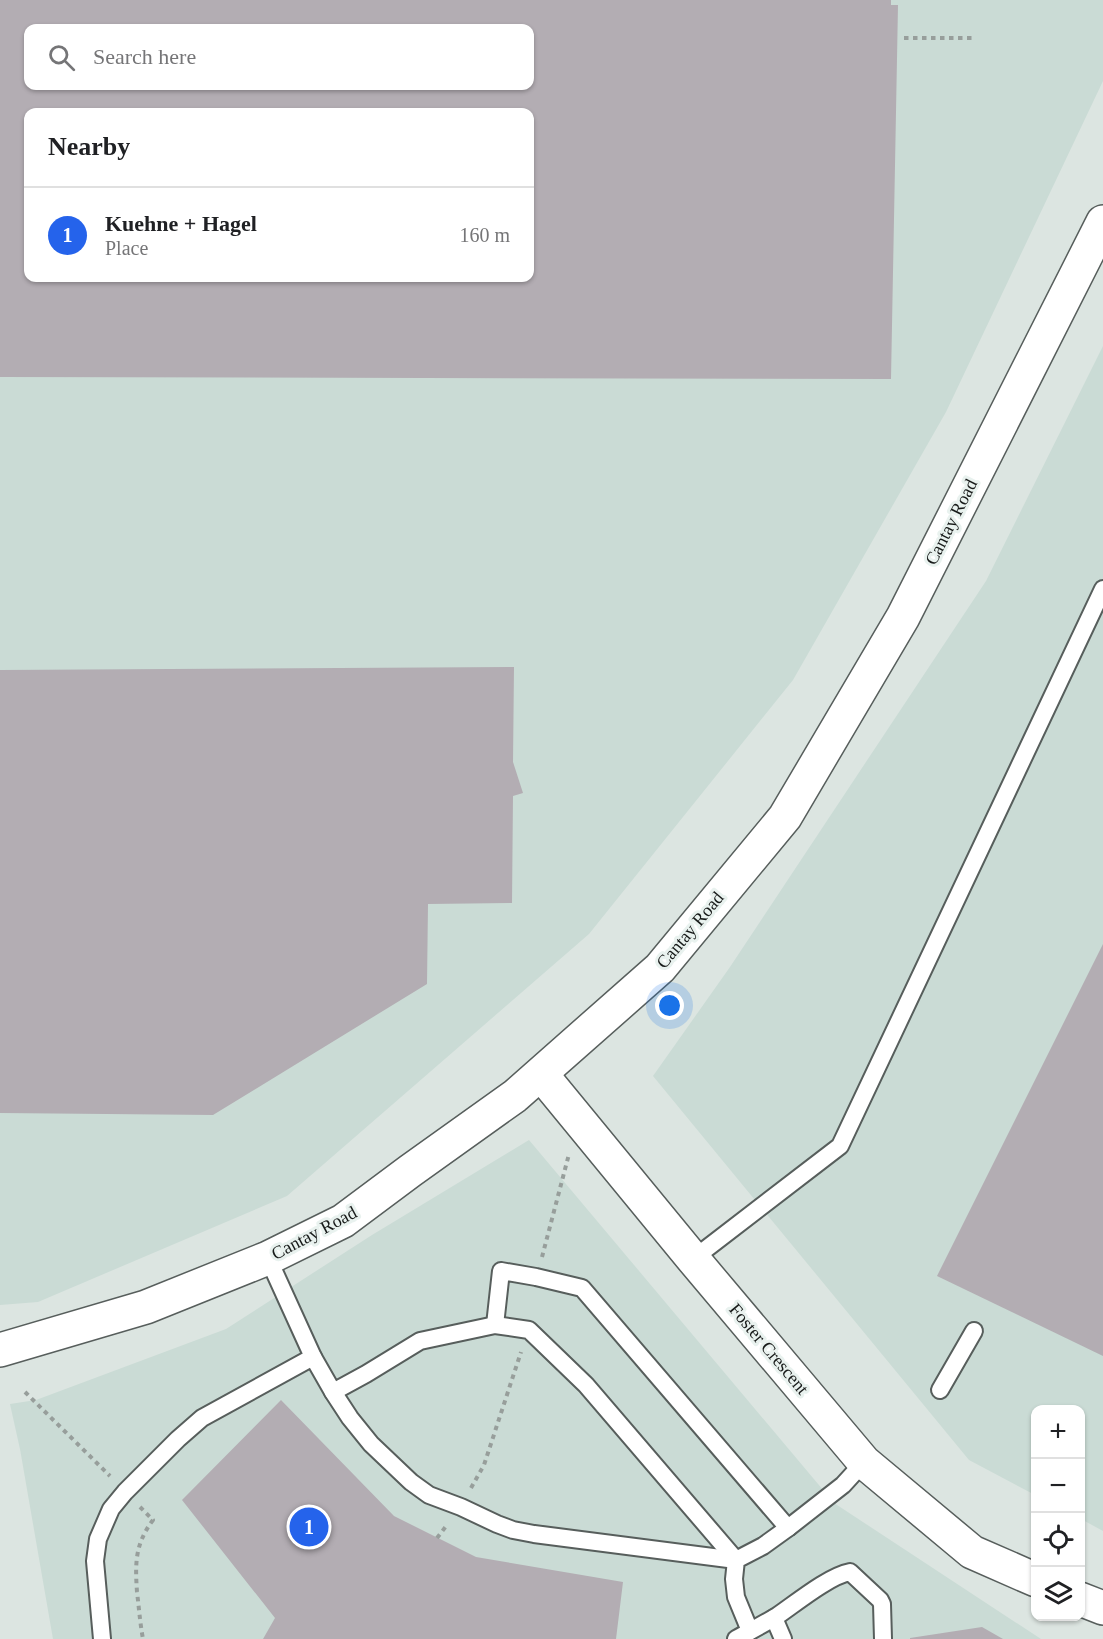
<!DOCTYPE html>
<html lang="en">
<head>
<meta charset="utf-8">
<style>
  :root { --surface:#fff; --page:#f2f2f2; --text:#202124; --muted:#757577; --line:#e0e0e0; --accent:#2563eb }
  body { margin:0; font-family:Georgia,serif; background:var(--page); color:var(--text) }
  .controls { position:absolute; right:18px; bottom:18px; display:grid; overflow:hidden; border-radius:12px; box-shadow:0 2px 4px #0004 }
  .controls button { width:54px; height:54px; display:grid; place-items:center; padding:0; border:0; border-bottom:2px solid var(--line); background:var(--surface); color:var(--text); font:30px sans-serif }
  .you { position:absolute; left:670px; top:1006px; width:21px; height:21px; margin:-15px; border:4px solid #fff; border-radius:50%; background:#1a73e8; box-shadow:0 0 0 9px #1a73e833 }
  .badge { display:grid; place-items:center; width:39px; height:39px; border-radius:50%; background:var(--accent); color:#fff; font-size:20px; font-weight:700 }
  .pin { position:absolute; translate:-50% -50%; border:3px solid #fff; box-shadow:0 2px 6px #0006 }
  .list { margin:0; padding:0; list-style:none }
  h2 { display:flex; justify-content:space-between; align-items:center; height:78px; margin:0; padding:0 24px; font-size:26px }
  h2 small { font-size:20px; font-weight:400; color:var(--muted) }
  .list li { display:grid; grid-template-columns:39px 1fr auto; gap:18px; align-items:center; box-sizing:border-box; height:96px; padding:0 24px; border-top:2px solid var(--line) }
  .list b { display:block; font-size:22px; white-space:nowrap }
  .list p { margin:0; font-size:20px; white-space:nowrap; color:var(--muted) }
  .list em { font-size:20px; font-style:normal; color:var(--muted) }
  .icon { flex:none; width:33px; height:33px; fill:none; stroke:currentColor; stroke-width:2; stroke-linecap:round; stroke-linejoin:round }
  .map { position:relative; flex:none; width:1103px; height:1639px; overflow:hidden }
  .search { position:absolute; background:var(--surface); box-shadow:0 2px 4px #0004; left:24px; top:24px; width:510px; height:66px; display:flex; align-items:center; gap:15px; box-sizing:border-box; padding:0 21px; border-radius:12px; color:var(--muted); font-size:22px }
  .panel { position:absolute; background:var(--surface); box-shadow:0 2px 4px #0004; left:24px; top:108px; width:510px; height:174px; border-radius:12px }
  .map>svg:first-child { display:block }
</style>
</head>
<body>
<div class="map">
<svg width="1103" height="1639" viewBox="0 0 1103 1639">
  <rect width="100%" height="100%" fill="#dce5e1"/>
  <g fill="#cadbd5" fill-rule="evenodd">
    <path d="M0,0H1103V81L946,412L793,680L589,934L287,1196L38,1302L0,1305ZM28,28H530V86H28ZM28,112H530V278H28Z"/>
    <path d="M1103,346V1531L1081,1519L1080,1410H1036L1035,1495L969,1460L653,1076L730,967L986,581Z"/>
    <path d="M529,1140L834,1503L1041,1639H53L20,1449L10,1404L36,1400L226,1329L372,1235Z"/>
  </g>
  <g fill="#b3adb3" fill-rule="evenodd">
    <path d="M0,0H891V5H898L891,379L0,377ZM28,28H530V86H28ZM28,112H530V278H28Z"/>
    <path d="M514,667L513,762L523,793L513,796L512,903L428,904L427,984L213,1115L0,1113V670Z"/>
    <path d="M1103,944V1356L937,1276Z"/>
    <path d="M281,1400L394,1516L476,1557L623,1582L616,1639H263L275,1618L182,1500Z"/>
    <path d="M982,1627L1003,1639H910V1638Z"/>
  </g>
  <g fill="none" stroke-linecap="round" stroke-linejoin="round">
    <g stroke="#575e5c" stroke-width="20">
      <g id="lane">
        <path d="M693,1259L840,1146L1103,589"/>
        <path d="M495,1325L501,1271L536,1277L582,1288L788,1528"/>
        <path d="M313,1357L333,1392L350,1418L371,1444L411,1482L429,1495L461,1507L497,1524L513,1530L534,1534L736,1560"/>
        <path d="M940,1390L974,1331"/>
        <path d="M333,1392L366,1374L420,1341L495,1325L529,1330L586,1385L736,1560"/>
        <path d="M774,1618L783,1639"/>
        <path d="M750,1631L736,1597L734,1579L736,1560L763,1546L788,1528L843,1485L864,1462"/>
        <path d="M102,1639L95,1561L98,1539L111,1509L125,1492L178,1439L202,1418L313,1357L268,1258"/>
        <path d="M736,1639C750,1631 764,1624 777,1616C796,1603 829,1576 850,1572L880,1600L882,1604L883,1639"/>
      </g>
    </g>
    <g stroke="#575e5c" stroke-width="36">
      <g id="street">
        <path d="M541,1074L693,1259L864,1462L972,1552L1036,1580"/>
        <path d="M1080,1599L1103,1608"/>
      </g>
    </g>
    <g stroke="#575e5c" stroke-width="36">
      <path id="secondary" d="M0,1350L146,1307L268,1258L343,1221L410,1171L515,1096L660,968L785,817L903,617L1103,222"/>
    </g>
    <g stroke="#979e9b" stroke-width="4" stroke-dasharray="4.5 4.5" stroke-linecap="butt">
      <path d="M904,38H972"/>
      <path d="M542,1257L569,1154"/>
      <path d="M25,1392L110,1476"/>
      <path d="M471,1488L484,1465L521,1352"/>
      <path d="M140,1507L153,1520C135,1544 135,1563 137,1592C139,1608 140,1623 143,1639"/>
      <path d="M437,1538L447,1525"/>
    </g>
    <use href="#lane" stroke="#fff" stroke-width="16"/>
    <use href="#street" stroke="#fff" stroke-width="33"/>
    <use href="#secondary" stroke="#fff" stroke-width="33"/>
  </g>
  <g text-anchor="middle" stroke-width="6" stroke-linejoin="round" paint-order="stroke">
    <g font-size="18" fill="#171a19" stroke="#e9f2ef">
      <text transform="translate(951 522) rotate(-63)" y="6">Cantay Road</text>
      <text transform="translate(690 930) rotate(-50)" y="6">Cantay Road</text>
      <text transform="translate(314 1233) rotate(-28)" y="6">Cantay Road</text>
      <text transform="translate(769 1349) rotate(50)" y="6">Foster Crescent</text>
    </g>
  </g>
</svg>
<div class="controls">
<button>+</button>
<button>−</button>
<button><svg class="icon" aria-label="locate" viewBox="0 0 24 24"><circle cx="12" cy="12" r="6"/><path d="M12 2v4M12 18v4M2 12h4M18 12h4"/></svg></button>
<button><svg class="icon" aria-label="layers" viewBox="0 0 24 24"><path d="M12 4l9 5-9 5-9-5zM3 14l9 5 9-5"/></svg></button>
</div>
<div class="you"></div>
<div class="pin badge" style="left:309px;top:1527px">1</div>
<div class="search"><svg class="icon" aria-label="search" viewBox="0 0 24 24"><circle cx="10" cy="10" r="6"/><path d="M15 15l6 6"/></svg>Search here</div>
<section class="panel">
<h2>Nearby<small></small></h2>
<ul class="list">
<li><span class="badge">1</span><div><b>Kuehne + Hagel</b><p>Place</p></div><em>160 m</em></li>
</ul>
</section>
</div>
</body>
</html>
